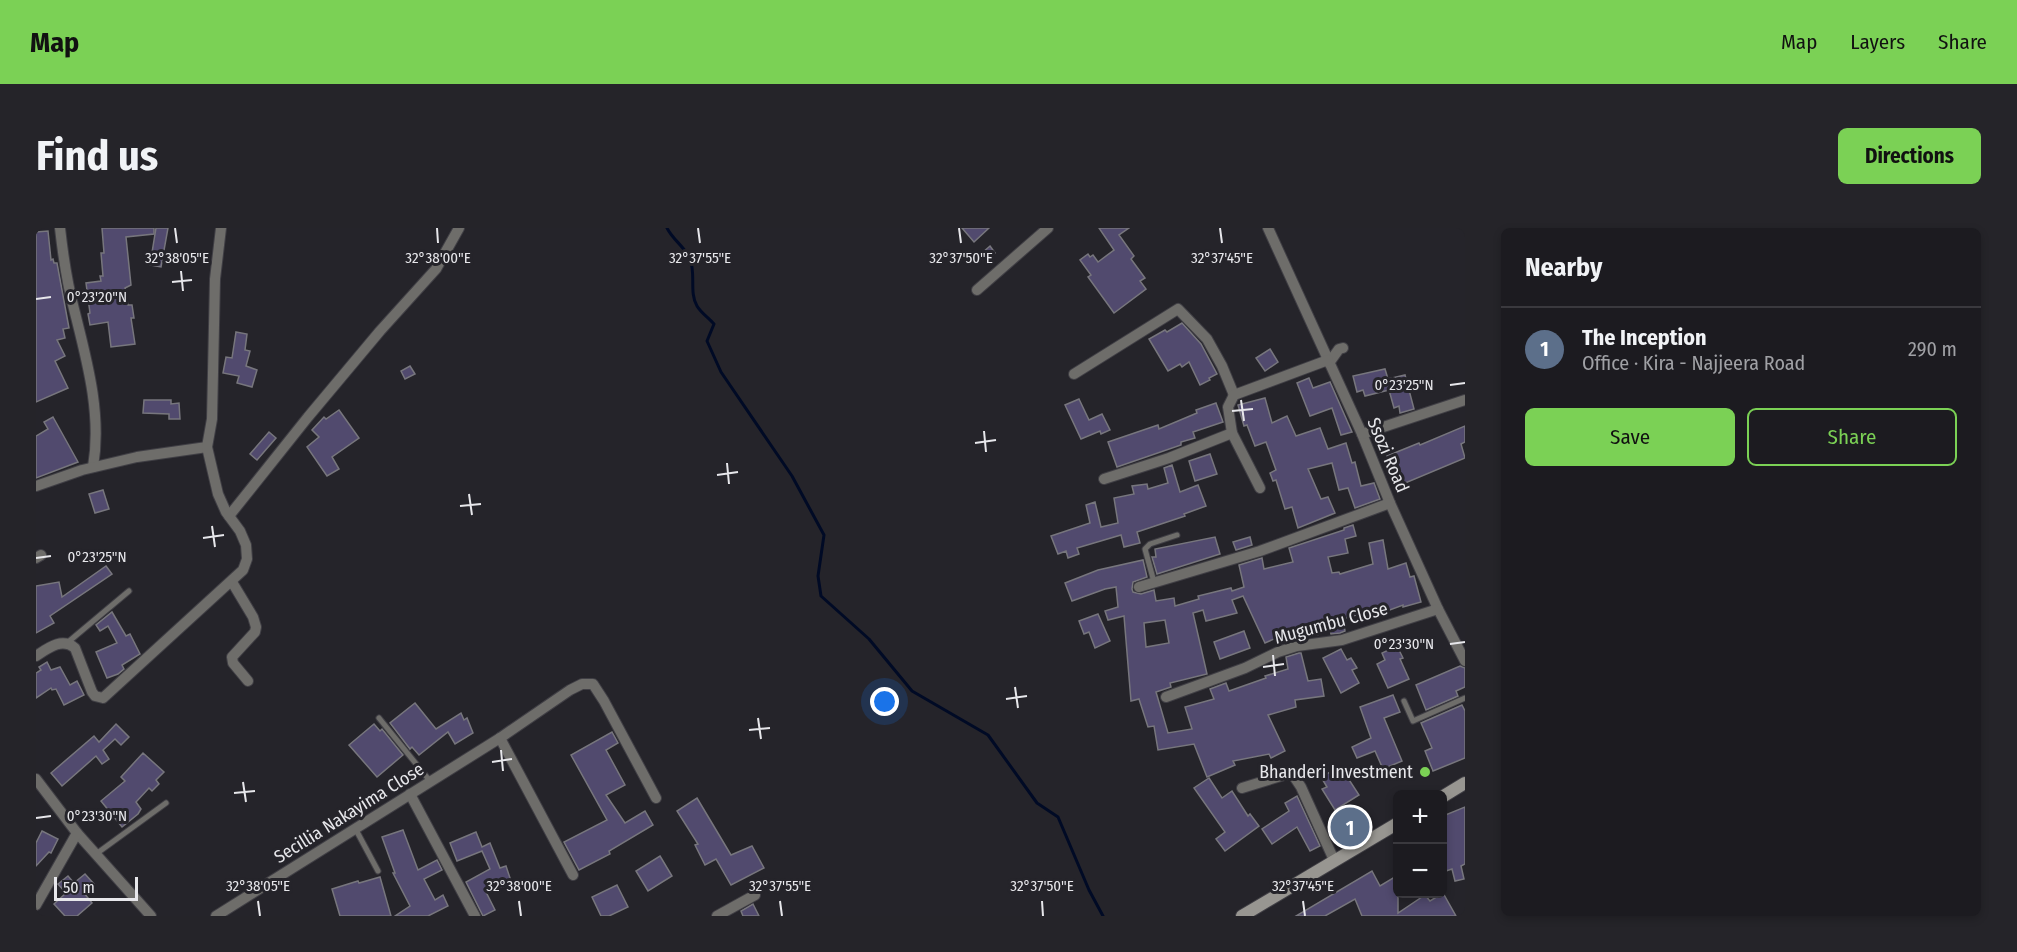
<!DOCTYPE html>
<html lang="en">
<head>
<meta charset="utf-8">
<style>
  :root { --surface:#1c1b20; --page:#252429; --text:#f1f3f6; --muted:#a0a1a5; --line:#3a393e; --accent:#7bd155 }
  body { margin:0; font-family:"Fira Sans Condensed",sans-serif; background:var(--page); color:var(--text) }
  .controls { position:absolute; right:18px; bottom:18px; display:grid; overflow:hidden; border-radius:9px; box-shadow:0 3px 9px #0003 }
  .controls button { width:54px; height:54px; display:grid; place-items:center; padding:0; border:0; border-bottom:2px solid var(--line); background:var(--surface); color:var(--text); font:30px sans-serif }
  .scale { position:absolute; left:18px; bottom:15px; width:84px; box-sizing:border-box; padding-left:6px; border:3px solid #e7e7eb; border-top:0; font-size:16px; line-height:21px; white-space:nowrap; color:#e7e7eb; -webkit-text-stroke:4px #25242a; paint-order:stroke }
  .you { position:absolute; left:849px; top:474px; width:21px; height:21px; margin:-15px; border:4px solid #fff; border-radius:50%; background:#1a73e8; box-shadow:0 0 0 9px #1a73e833 }
  .badge { display:grid; place-items:center; width:39px; height:39px; border-radius:50%; background:var(--accent); color:#fff; font-size:20px; font-weight:700 }
  .pin { position:absolute; translate:-50% -50%; border:3px solid #fff; box-shadow:0 2px 6px #0006 }
  .list { margin:0; padding:0; list-style:none }
  h2 { display:flex; justify-content:space-between; align-items:center; height:78px; margin:0; padding:0 24px; font-size:26px }
  h2 small { font-size:20px; font-weight:400; color:var(--muted) }
  .list li { display:grid; grid-template-columns:39px 1fr auto; gap:18px; align-items:center; box-sizing:border-box; height:84px; padding:0 24px; border-top:2px solid var(--line) }
  .list b { display:block; font-size:22px; white-space:nowrap }
  .list p { margin:0; font-size:20px; white-space:nowrap; color:var(--muted) }
  .list em { font-size:20px; font-style:normal; color:var(--muted) }
  .actions { display:flex; gap:12px; padding:18px 24px }
  .actions a { flex:1; padding:14px 0; border:2px solid var(--accent); border-radius:9px; text-align:center; font-size:21px; color:var(--accent) }
  .actions .main { background:var(--accent); color:#111 }
  .map { position:relative; flex:none; width:1429px; height:688px; overflow:hidden; border-radius:9px }
  header { display:flex; align-items:center; gap:36px; box-sizing:border-box; height:84px; padding:0 30px; background:var(--accent); color:#111 }
  header strong { font-size:28px }
  nav { display:flex; gap:33px; margin-inline-start:auto; font-size:21px }
  .intro { display:flex; align-items:center; justify-content:space-between; box-sizing:border-box; height:144px; padding:0 36px }
  h1 { margin:0; font-size:42px }
  .button { padding:15px 27px; border-radius:9px; background:var(--accent); color:#111; font-size:21px; font-weight:700 }
  main { display:flex; gap:36px; padding:0 36px }
  aside { flex:1; background:var(--surface); border-radius:9px; box-shadow:0 3px 9px #0003 }
  .map>svg:first-child { display:block }
</style>
</head>
<body>
<header>
<strong>Map</strong>
<nav><a>Map</a><a>Layers</a><a>Share</a></nav>
</header>
<div class="intro"><h1>Find us</h1><a class="button">Directions</a></div>
<main>
<div class="map">
<svg width="1429" height="688" viewBox="0 0 1429 688">
  <rect width="100%" height="100%" fill="#25242a"/>
  <g fill="none" stroke-linecap="round" stroke-linejoin="round">
    <path stroke="#000a25" stroke-width="3" d="M631,0C637,12 649,19 654,31C660,45 653,65 661,78C665,85 673,90 678,96L671,113L685,144L756,248L788,307L782,348L785,368L833,411L876,463L952,507L1001,575L1022,589L1053,662L1067,688"/>
  </g>
  <g fill="#514a6e" stroke="#77767d" stroke-width="1.5" fill-rule="evenodd">
    <path d="M66,0H118V6L90,9L95,57L89,60L92,77H96L98,90H95L99,116L75,119L72,94L54,97L52,86L54,85L50,55L65,53L64,48H67L65,25H68Z"/>
    <path d="M120,0H132L125,39L114,37Z"/>
    <path d="M926,0H953L938,14Z"/>
    <path d="M1063,0H1093L1083,7L1098,28L1095,31L1109,50L1104,53L1110,61L1078,85L1052,49L1055,47L1044,32L1052,26L1054,29L1057,27L1062,34L1078,22Z"/>
    <path d="M12,3L15,32L17,31L18,35H21L33,100L27,101L29,110L21,112L29,128L19,133L32,160L0,174V4Z"/>
    <path d="M954,18L959,25L952,31L946,25Z"/>
    <path d="M1146,95L1165,116L1181,146L1173,150L1174,152L1164,157L1153,134L1146,139L1144,136L1132,143L1113,111L1129,102L1131,104Z"/>
    <path d="M200,104L211,106L209,122L214,123L210,138L221,142L216,159L201,155L203,148L187,145L190,129L196,130Z"/>
    <path d="M1234,121L1242,134L1229,143L1220,130Z"/>
    <path d="M374,138L379,146L369,151L365,143Z"/>
    <path d="M1349,141L1352,151L1369,147L1378,181L1364,185L1363,178L1358,180L1353,162L1329,168L1327,162L1321,164L1317,148Z"/>
    <path d="M1273,150L1277,160L1294,154L1316,204L1305,207L1296,180L1274,188L1261,155Z"/>
    <path d="M1229,170L1236,195L1251,188L1260,208L1284,200L1292,221L1310,215L1316,235L1319,234L1325,258L1338,255L1344,271L1319,280L1312,260L1303,262L1296,235L1272,241L1285,271L1292,269L1299,285L1262,300L1256,279L1249,281L1240,252L1237,253L1234,245L1240,242L1230,214L1219,218L1211,197L1208,198L1202,177Z"/>
    <path d="M1043,171L1053,192L1066,186L1074,202L1065,206L1064,203L1045,211L1029,177Z"/>
    <path d="M108,172H135V176L143,175L144,191H133V186L107,185Z"/>
    <path d="M1180,175L1187,194L1157,204L1159,210L1145,214V217L1081,239L1072,214L1122,197L1123,201L1161,185L1160,182Z"/>
    <path d="M303,182L323,210L296,229L303,241L291,248L271,219L283,209L276,202L288,189L290,191Z"/>
    <path d="M17,189L42,234L0,250V208L12,201L8,194Z"/>
    <path d="M1429,198V214L1425,216L1429,230L1362,258L1351,228L1383,215L1384,217Z"/>
    <path d="M233,204L240,210L221,232L214,226Z"/>
    <path d="M1174,226L1181,246L1159,253L1153,233Z"/>
    <path d="M1136,237L1144,264L1162,257L1170,278L1148,286L1149,288L1101,304L1104,315L1088,319L1085,307L1041,320L1043,326L1032,330L1030,323L1022,326L1015,308L1054,295L1050,277L1059,274L1065,299L1082,295L1078,270L1098,266L1096,258L1111,256L1112,261L1132,255L1128,240Z"/>
    <path d="M67,262L73,281L59,285L53,266Z"/>
    <path d="M1317,297L1320,308L1309,311L1312,325L1292,329L1296,345L1303,344L1304,346L1337,336L1333,315L1347,312L1352,341L1370,335L1374,349L1378,348L1385,374L1367,379V377L1332,390L1330,384L1307,391L1309,403L1304,405L1295,406L1294,402L1281,407L1277,396L1261,402L1262,410L1249,414L1247,407L1229,415L1207,368L1196,372L1201,385L1170,393L1167,382L1157,385L1171,446L1134,455L1135,459L1120,464L1132,505L1156,501L1149,479L1178,471L1174,461L1190,455L1193,463L1230,450L1229,448L1252,441L1250,429L1263,425H1265L1272,453L1285,451L1288,468L1259,472L1260,479L1232,487L1249,523L1235,530L1233,526L1197,533L1199,537L1171,549L1158,516L1122,522L1118,498L1112,499L1103,471L1095,473L1088,388L1072,392L1069,383L1082,379L1080,359L1069,361L1036,373L1029,355L1062,342L1107,332L1111,349L1097,354L1096,361L1097,364L1105,366L1118,362L1120,373L1138,370L1139,378L1163,371L1162,368L1195,360L1196,363L1208,359L1203,337L1226,330L1228,341L1257,334L1253,320L1308,302V300ZM1129,392L1133,415L1110,419L1108,395Z"/>
    <path d="M1179,309L1184,326L1121,346L1116,329H1120L1119,321Z"/>
    <path d="M1214,309L1216,317L1200,322L1197,314Z"/>
    <path d="M70,338L76,346L14,388L18,395L0,405V358L23,354L26,369Z"/>
    <path d="M76,384L90,408L94,406L104,426L86,437L88,441L82,446L71,450L60,424L81,415L72,398L64,403L60,397Z"/>
    <path d="M1062,386L1074,413L1059,420L1053,404L1048,406L1043,393Z"/>
    <path d="M1208,403L1214,420L1184,431L1178,414Z"/>
    <path d="M1361,418L1367,430L1364,431L1373,451L1352,460L1341,436L1349,432L1346,425Z"/>
    <path d="M1305,421L1311,432L1315,430L1321,440L1316,442L1323,455L1305,465L1287,430Z"/>
    <path d="M11,434L15,442L24,439L34,457L41,453L48,467L28,477L20,461L16,462L15,460L0,470V445L5,442L3,439Z"/>
    <path d="M1424,438L1429,440V459L1420,463L1422,468L1390,482L1380,457Z"/>
    <path d="M1357,467L1364,484L1348,490L1366,533L1347,541L1339,523L1321,530L1316,519L1335,510L1324,479Z"/>
    <path d="M379,475L400,501L425,485L428,492L431,490L437,505L419,516L412,504L383,527L376,519L374,521L354,495Z"/>
    <path d="M1426,477L1429,483V530L1397,543L1389,523L1396,520L1385,495Z"/>
    <path d="M80,496L93,509L85,517L79,511L67,522L73,531L66,536L60,528L26,558L15,545L58,508L63,514Z"/>
    <path d="M338,496L344,503L346,501L367,527L341,549L313,517Z"/>
    <path d="M576,504L582,515L570,522L589,557L570,567L589,595L609,583L617,597L573,623L574,626L543,642L528,614L571,592L535,527Z"/>
    <path d="M107,525L128,544L120,552L123,556L116,563L113,560L100,574L105,581L102,586L86,599L65,573L89,553L85,549Z"/>
    <path d="M1296,543L1302,552L1310,547L1323,567L1299,582L1286,561L1291,559L1285,549Z"/>
    <path d="M1173,550L1186,570L1196,563L1212,588L1214,586L1223,598L1189,623L1180,611L1189,604L1158,560Z"/>
    <path d="M1261,568L1284,618L1274,623L1261,599L1236,616L1226,601L1253,583L1249,575Z"/>
    <path d="M661,570L695,627L716,618L728,640L695,657L680,631L669,637L659,617L662,616L641,583Z"/>
    <path d="M1429,579V636L1425,638L1428,651L1419,653L1416,641L1407,644V588Z"/>
    <path d="M367,602L382,642L401,632L406,642L388,651L399,672L407,667L412,678L392,688H359L374,678L357,645H359L346,609Z"/>
    <path d="M6,603L22,611L15,625L13,624L0,638V615Z"/>
    <path d="M440,604L446,619L454,615L464,640L470,638L476,656L450,664L459,682L447,688L430,654L454,641L446,623L421,633L414,615Z"/>
    <path d="M624,628L636,648L612,663L600,643Z"/>
    <path d="M1336,643L1344,658L1362,647V685L1389,667L1394,673L1407,665L1420,688H1326L1319,671L1289,688H1260Z"/>
    <path d="M49,646L58,656L48,665L56,675L41,688H29L18,676L30,665L22,656L32,648L38,655Z"/>
    <path d="M344,649L355,688H304L296,661L322,653L323,655Z"/>
    <path d="M581,657L592,679L573,688H565L556,669Z"/>
    <path d="M717,676L723,688H707L705,683Z"/>
  </g>
  <g fill="none" stroke-linecap="round" stroke-linejoin="round">
    <g stroke="#403f45" stroke-width="7">
      <g id="lane">
        <path d="M1118,354L1109,321L1114,316L1141,307"/>
        <path d="M31,415L93,363"/>
        <path d="M1368,473L1377,493L1429,470"/>
        <path d="M343,490L394,553"/>
        <path d="M319,600L342,643"/>
        <path d="M60,626L130,575"/>
      </g>
    </g>
    <g stroke="#403f45" stroke-width="12">
      <g id="street">
        <path d="M24,0C27,27 31,55 38,81C51,133 66,186 57,239"/>
        <path d="M1232,0L1326,206L1354,275L1402,381L1429,433"/>
        <path d="M941,62L1012,0"/>
        <path d="M1293,135L1303,121L1307,120"/>
        <path d="M1038,146L1142,81L1171,111L1186,138L1198,167"/>
        <path d="M1196,205L1224,260"/>
        <path d="M1326,206L1429,172"/>
        <path d="M1068,251L1133,230L1196,205L1192,179L1198,167L1292,132"/>
        <path d="M0,258L46,242L101,229L171,219"/>
        <path d="M193,288L272,189L344,103L400,41L423,0"/>
        <path d="M0,330L5,327"/>
        <path d="M196,354L217,389L220,399L219,404L196,429L197,435L212,453"/>
        <path d="M1103,359L1224,323L1354,275"/>
        <path d="M0,428C12,420 26,409 39,420L56,464L59,468L67,470L207,342L211,331L210,317L204,303L190,284L182,266L171,219L176,191L179,51L185,0"/>
        <path d="M1130,469L1209,440L1242,424L1261,418L1306,412L1402,381"/>
        <path d="M464,510L537,647"/>
        <path d="M0,551L41,605L115,688"/>
        <path d="M1206,560L1248,547H1257L1265,559L1298,632"/>
        <path d="M374,566L439,688"/>
        <path d="M0,677L41,605"/>
        <path d="M180,688L464,510L534,462L546,456H557L568,473L620,570"/>
        <path d="M681,688L719,667"/>
      </g>
    </g>
    <g stroke="#403f45" stroke-width="14">
      <g id="secondary">
        <path d="M1406,569L1429,555"/>
        <path d="M1206,688L1362,595"/>
      </g>
    </g>
    <use href="#lane" stroke="#6e6d6a" stroke-width="5"/>
    <use href="#street" stroke="#6e6d6a" stroke-width="10"/>
    <use href="#secondary" stroke="#989691" stroke-width="12"/>
  </g>
  <path fill="none" stroke="#e7e7eb" stroke-width="2" d="M139,0L141,15M401,0L402,15M662,0L664,15M923,0L925,15M1184,0L1186,15M145,43L147,63M136,54L156,52M0,71L15,69M1414,157L1429,155M1205,172L1208,193M1196,183L1217,181M948,203L950,224M939,215L960,212M691,235L693,256M681,247L702,244M433,266L436,287M424,278L445,276M176,298L179,319M167,310L188,307M0,330L15,328M1414,416L1429,414M1237,427L1239,448M1227,439L1248,436M979,459L982,480M970,471L991,468M722,490L725,511M713,502L734,500M465,522L467,543M456,534L476,531M207,554L210,574M198,565L219,563M0,590L15,588M222,673L224,688M483,673L485,688M744,673L746,688M1006,673L1007,688M1267,673L1269,688"/>
  <circle fill="#7bd155" stroke="#25242a" stroke-width="2" cx="1389" cy="544" r="6"/>
  <g text-anchor="middle" stroke-width="6" stroke-linejoin="round" paint-order="stroke">
    <g font-size="18" fill="#e7e7eb" stroke="#25242a">
      <text transform="translate(1352 227) rotate(67)" y="6">Ssozi Road</text>
      <text transform="translate(1295 395) rotate(-15)" y="6">Mugumbu Close</text>
      <text transform="translate(313 585) rotate(-32)" y="6">Secillia Nakayima Close</text>
    </g>
    <g font-size="18" fill="#e7e7eb" stroke="#25242a" text-anchor="end">
      <text x="1377" y="550">Bhanderi Investment</text>
    </g>
  </g>
  <g font-size="15" text-anchor="middle" fill="#e7e7eb" stroke="#25242a" stroke-width="6" stroke-linejoin="round" paint-order="stroke">
    <text x="141" y="35">32°38'05"E</text>
    <text x="402" y="35">32°38'00"E</text>
    <text x="664" y="35">32°37'55"E</text>
    <text x="925" y="35">32°37'50"E</text>
    <text x="1186" y="35">32°37'45"E</text>
    <text x="61" y="74">0°23'20"N</text>
    <text x="1368" y="162">0°23'25"N</text>
    <text x="61" y="334">0°23'25"N</text>
    <text x="1368" y="421">0°23'30"N</text>
    <text x="61" y="593">0°23'30"N</text>
    <text x="222" y="663">32°38'05"E</text>
    <text x="483" y="663">32°38'00"E</text>
    <text x="744" y="663">32°37'55"E</text>
    <text x="1006" y="663">32°37'50"E</text>
    <text x="1267" y="663">32°37'45"E</text>
  </g>
</svg>
<div class="controls">
<button>+</button>
<button>−</button>
</div>
<div class="scale">50 m</div>
<div class="you"></div>
<div class="pin badge" style="left:1314px;top:599px;background:#5c6f8a">1</div>
</div>
<aside>
<h2>Nearby<small></small></h2>
<ul class="list">
<li><span class="badge" style="background:#5c6f8a">1</span><div><b>The Inception</b><p>Office · Kira - Najjeera Road</p></div><em>290 m</em></li>
</ul>
<div class="actions"><a class="main">Save</a><a>Share</a></div>
</aside>
</main>
</body>
</html>
